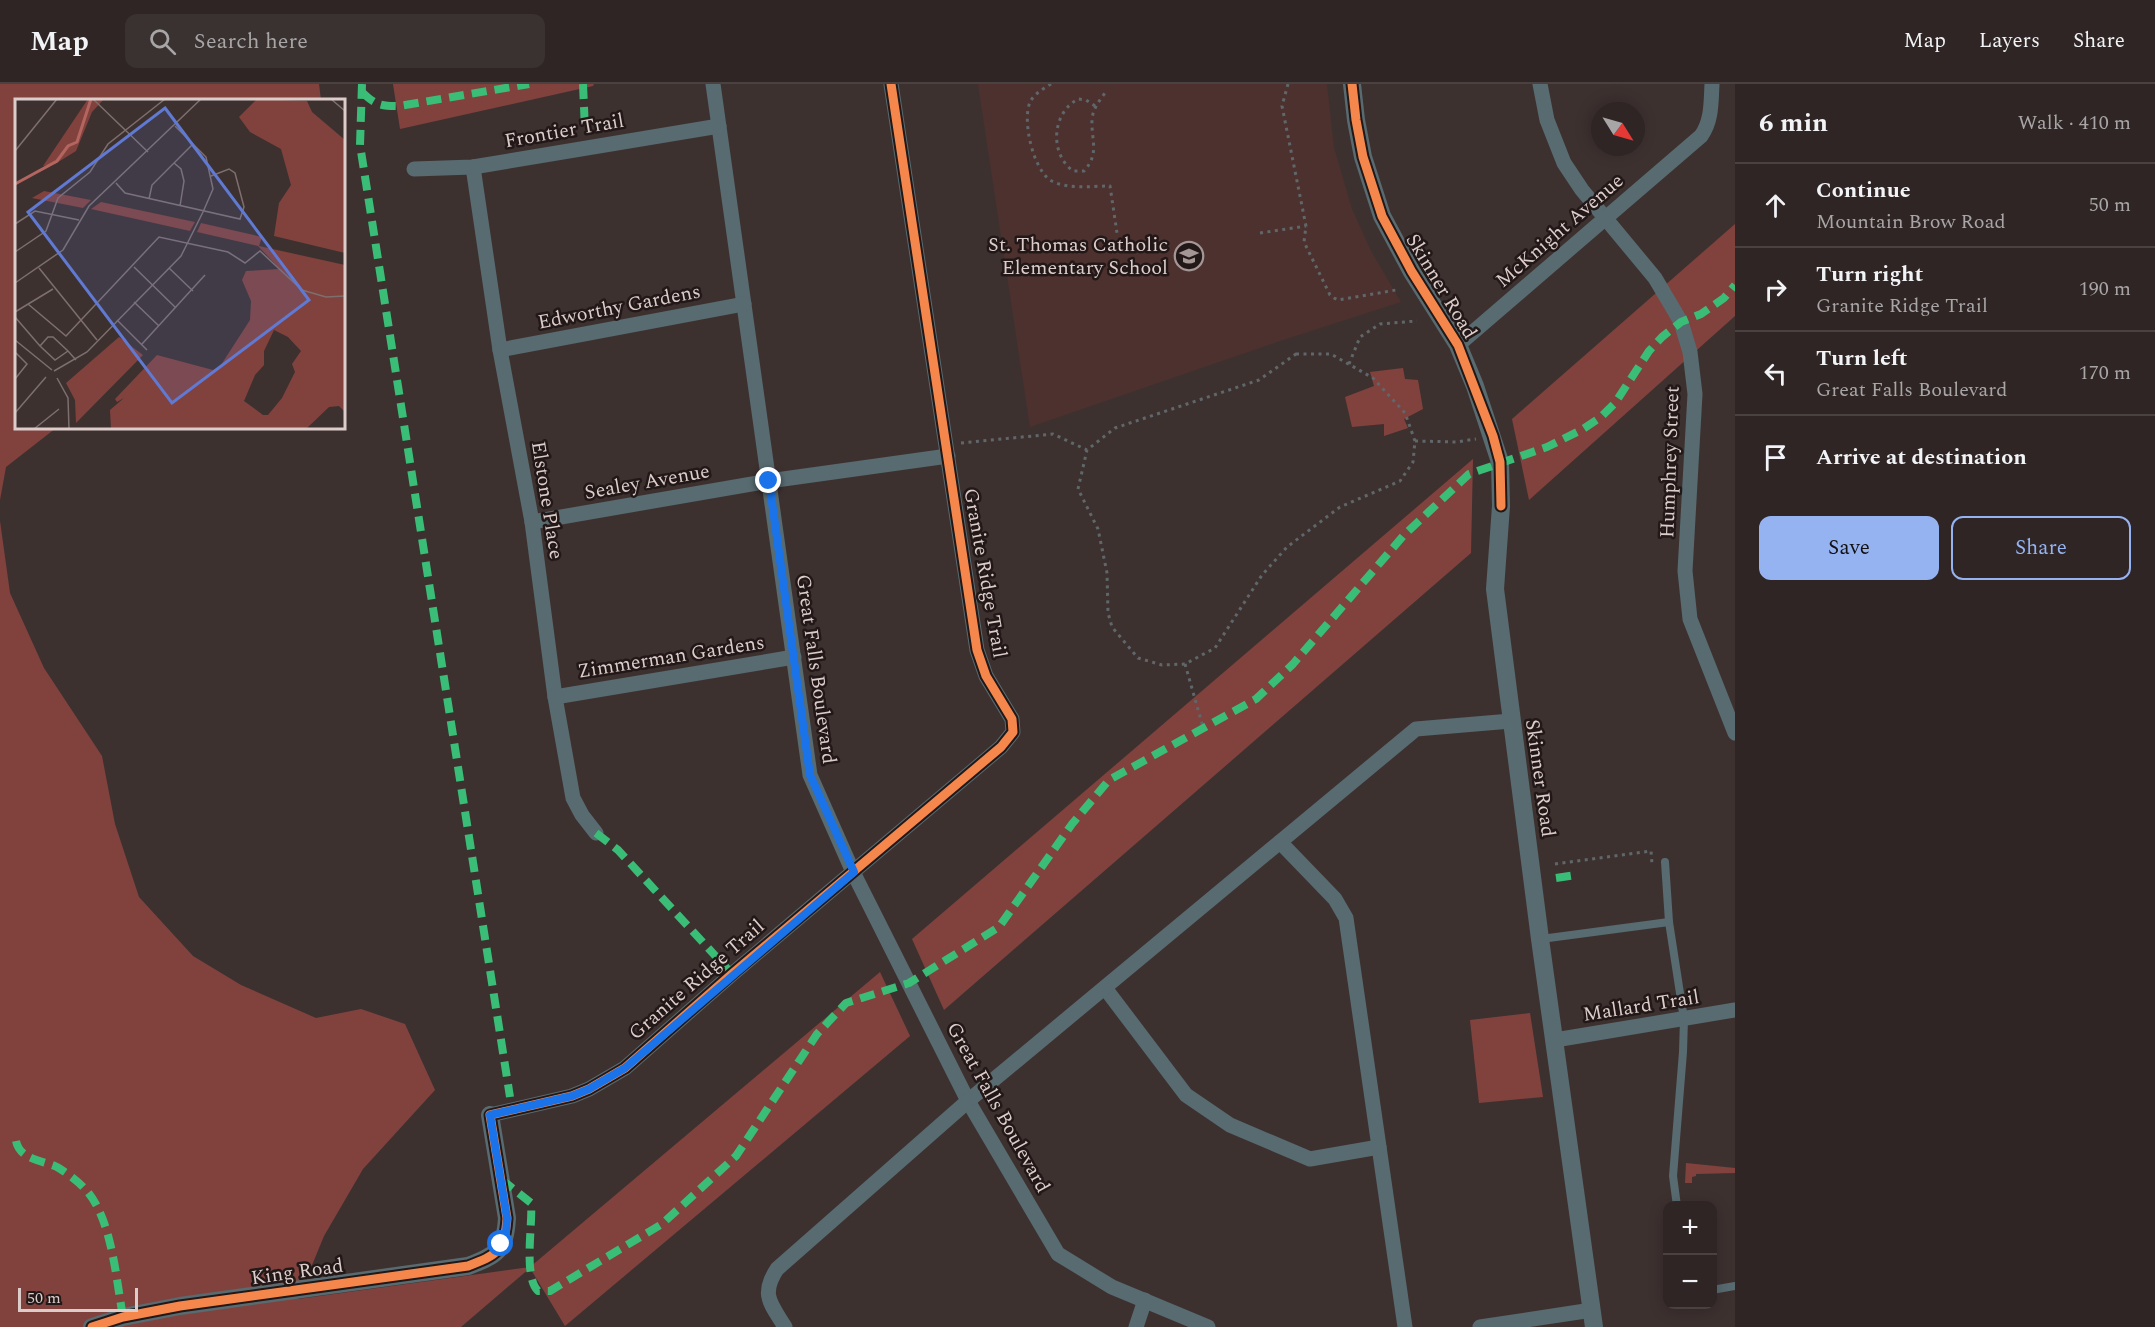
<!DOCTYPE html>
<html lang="en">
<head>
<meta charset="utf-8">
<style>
  :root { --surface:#2e2524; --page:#3a3131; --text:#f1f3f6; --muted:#a7a5a6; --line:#494241; --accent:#95b2f1 }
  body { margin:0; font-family:Spectral,serif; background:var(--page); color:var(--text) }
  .controls { position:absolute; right:18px; bottom:18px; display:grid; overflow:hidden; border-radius:12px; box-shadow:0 3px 15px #0003 }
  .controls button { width:54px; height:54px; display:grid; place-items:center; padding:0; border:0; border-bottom:2px solid var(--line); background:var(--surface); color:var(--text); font:30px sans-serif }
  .compass { position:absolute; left:1591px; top:18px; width:54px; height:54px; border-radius:50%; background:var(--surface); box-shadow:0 3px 15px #0003; rotate:127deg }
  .scale { position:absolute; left:18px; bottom:15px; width:120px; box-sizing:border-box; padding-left:6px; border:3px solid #dccdcb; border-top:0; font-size:16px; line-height:21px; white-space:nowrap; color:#dccdcb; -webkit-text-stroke:4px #221817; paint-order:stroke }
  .stop { position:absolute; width:18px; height:18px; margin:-14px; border:4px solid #1a73e8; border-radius:50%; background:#fff }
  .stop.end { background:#1a73e8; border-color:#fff; box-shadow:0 2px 6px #0008 }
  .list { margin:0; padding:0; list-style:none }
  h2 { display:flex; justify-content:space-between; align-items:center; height:78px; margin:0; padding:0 24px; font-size:26px }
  h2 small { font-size:20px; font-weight:400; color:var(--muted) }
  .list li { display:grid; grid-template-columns:39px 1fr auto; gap:18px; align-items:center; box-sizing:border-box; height:84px; padding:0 24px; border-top:2px solid var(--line) }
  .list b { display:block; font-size:22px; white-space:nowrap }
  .list p { margin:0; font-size:20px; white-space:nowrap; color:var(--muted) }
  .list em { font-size:20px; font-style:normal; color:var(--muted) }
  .actions { display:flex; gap:12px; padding:18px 24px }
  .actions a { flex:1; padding:14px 0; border:2px solid var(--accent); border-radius:12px; text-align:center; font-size:21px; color:var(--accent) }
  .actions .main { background:var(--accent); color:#111 }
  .icon { flex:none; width:33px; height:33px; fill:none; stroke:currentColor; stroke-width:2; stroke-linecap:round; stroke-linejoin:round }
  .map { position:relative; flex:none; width:1735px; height:1243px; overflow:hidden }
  header { display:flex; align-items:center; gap:36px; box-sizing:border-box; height:84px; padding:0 30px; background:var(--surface); border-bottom:2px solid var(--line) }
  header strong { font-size:28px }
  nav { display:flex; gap:33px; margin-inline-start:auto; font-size:21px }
  .search { width:420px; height:54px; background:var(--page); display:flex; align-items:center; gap:15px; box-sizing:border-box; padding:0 21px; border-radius:12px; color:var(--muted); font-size:22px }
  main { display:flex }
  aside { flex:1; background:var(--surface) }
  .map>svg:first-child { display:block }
</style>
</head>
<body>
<header>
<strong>Map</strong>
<div class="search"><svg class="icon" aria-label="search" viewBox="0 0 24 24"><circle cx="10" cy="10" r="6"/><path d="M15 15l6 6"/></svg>Search here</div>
<nav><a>Map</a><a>Layers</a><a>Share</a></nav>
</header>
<main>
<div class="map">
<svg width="1735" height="1243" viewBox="0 0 1735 1243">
  <rect width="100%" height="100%" fill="#3d3130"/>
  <path fill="#4d312f" d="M978,0H1327L1334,64L1352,125L1371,167L1401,218L1283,256L1030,343Z"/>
  <g fill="#81423e">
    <path d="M0,0H319L321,16H16V344H56L6,383L0,416Z"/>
    <path d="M393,0H594L593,2L400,45Z"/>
    <path d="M1735,140V232L1529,416L1512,335Z"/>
    <path d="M1403,284L1405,295L1418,296L1423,325L1404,335L1408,344L1384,352V340L1352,343L1345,313L1374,302L1370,288Z"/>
    <path d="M1473,375L1471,469L944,926L912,855Z"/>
    <path d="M0,437L10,509L44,584L102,672L115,740L139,813L193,872L241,901L316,934L361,925L405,940L435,1006L363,1085L324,1152L298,1215L530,1183L880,888L910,952L565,1242L530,1184L461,1243H0Z"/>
    <path d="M1530,929L1543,1013L1479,1019L1470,936Z"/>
    <path d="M1686,1079L1735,1084V1089L1696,1090V1092L1692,1093V1099H1685Z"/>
  </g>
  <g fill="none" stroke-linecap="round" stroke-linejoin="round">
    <g stroke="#60676b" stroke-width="3" stroke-dasharray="3 4.5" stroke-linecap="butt">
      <path d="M1051,0C1043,5 1034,10 1030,18C1022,37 1033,84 1050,96C1066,106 1091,102 1110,102L1117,149"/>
      <path d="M1288,0L1282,22L1306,142L1304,158L1330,211L1334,214L1338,216L1396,206"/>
      <path d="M1095,22L1086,16L1078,15C1052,29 1049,69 1073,87H1084C1100,69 1091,57 1092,35C1093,25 1099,17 1105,9"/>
      <path d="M1260,149L1306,142"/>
      <path d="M1296,270H1331L1373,294L1405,329L1415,357L1413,378L1400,397L1340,423L1287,463L1262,491L1215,564L1185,580L1162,581L1138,574L1112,543L1108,529L1107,489L1098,445L1078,405L1087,366L1115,344L1259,296Z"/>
      <path d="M1349,280L1360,253L1380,240L1417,237"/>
      <path d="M1415,357L1456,358L1476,355"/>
      <path d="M961,359L1053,350L1087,366"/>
      <path d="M1185,580L1203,643"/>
      <path d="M1555,780L1651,767L1652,780"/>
    </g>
    <g stroke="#586b71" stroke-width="8">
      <path d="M1665,778L1669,838L1684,935L1683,968L1673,1092L1677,1122"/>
      <path d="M1541,855L1669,838"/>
      <path d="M1712,1206L1735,1202"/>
    </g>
    <g stroke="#586b71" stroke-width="15">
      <path d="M713,0L810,691L853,788L968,1017L1058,1170L1112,1203L1208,1243"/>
      <path d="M1540,0L1547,36L1564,79L1582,106L1655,194L1681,238L1690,268L1695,310L1685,487L1690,535L1735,649"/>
      <path d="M473,83L500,266L532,438L555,613L573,714L582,731L596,749"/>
      <path d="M414,85L473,83L719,42"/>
      <path d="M1458,261L1701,52C1712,37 1711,18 1712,0"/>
      <path d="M500,266L744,220"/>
      <path d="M532,438L769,397L948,372"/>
      <path d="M555,613L794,573"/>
      <path d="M1280,758L1335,815L1346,834L1405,1243"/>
      <path d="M1105,904L1186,1011L1230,1041L1310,1075L1379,1063"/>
      <path d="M1555,956L1735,926"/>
      <path d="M490,1031L572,1012L589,1005L625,984L732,890L1001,663L1013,648L1012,635L986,592L977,566L891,0"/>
      <path d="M785,1243C771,1220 760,1211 777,1185L968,1017L1416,645L1511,637"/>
      <path d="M1136,1243L1145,1216"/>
      <path d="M1480,1243L1592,1226"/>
    </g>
    <g stroke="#586b71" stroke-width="18">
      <path d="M1352,0L1356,36L1363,73L1382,132L1412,188L1458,261L1475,302L1500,378L1501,422L1495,505L1540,855L1594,1243"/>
      <path d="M92,1243L123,1233L180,1222L468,1182C497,1171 505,1167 507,1134L490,1031"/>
    </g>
    <g stroke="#3abd76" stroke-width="8" stroke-dasharray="15 8" stroke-linecap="butt">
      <path d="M362,0L360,61L510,1013"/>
      <path d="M583,0L585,46"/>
      <path d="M362,8C375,21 381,22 399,22L529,0"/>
      <path d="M596,749L618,766L732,890"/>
      <path d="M1556,794L1576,791"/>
      <path d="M16,1057C20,1076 42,1076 57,1083C67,1089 78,1097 86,1106C112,1135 116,1195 123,1233"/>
      <path d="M501,1095L531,1119C533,1141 523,1192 538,1207H550L662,1140L736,1072L817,950L846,919L909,899L999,843L1072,740L1109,696L1256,615L1293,580L1404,451L1469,390L1547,363L1583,345L1601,333L1615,319L1649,267L1662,253L1681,238L1701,230L1724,214L1735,201"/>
    </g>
    <g stroke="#221817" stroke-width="13">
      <g id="cycleway">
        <path d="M1352,0L1356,36L1363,73L1382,132L1412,188L1458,261L1493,352L1500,378L1501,422"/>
        <path d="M92,1243L123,1233L180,1222L468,1182C497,1171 505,1167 507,1134L490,1031L572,1012L589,1005L625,984L732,890L1001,663L1013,648L1012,635L986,592L977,566L891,0"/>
      </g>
    </g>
    <use href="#cycleway" stroke="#f5874c" stroke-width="9"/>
  </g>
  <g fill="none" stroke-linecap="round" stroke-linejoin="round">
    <path stroke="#1a73e8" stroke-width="8" d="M501,1160L506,1149L507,1134L490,1031L572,1012L589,1005L625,984L854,788L810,691L769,397"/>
  </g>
  <defs>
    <g id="school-ring" transform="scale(1.5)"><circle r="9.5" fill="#221817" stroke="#a49695" stroke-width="1.5"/><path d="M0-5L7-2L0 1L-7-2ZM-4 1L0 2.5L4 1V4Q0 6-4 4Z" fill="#a49695"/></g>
  </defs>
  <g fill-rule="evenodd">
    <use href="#school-ring" x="1189" y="172"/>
  </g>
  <g text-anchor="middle" stroke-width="5" stroke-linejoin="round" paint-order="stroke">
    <g font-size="20" fill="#dccdcb" stroke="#221817">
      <text transform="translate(564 46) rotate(-10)" y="7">Frontier Trail</text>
      <text transform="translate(1559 146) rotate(-41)" y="7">McKnight Avenue</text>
      <text transform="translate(1442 202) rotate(59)" y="7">Skinner Road</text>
      <text transform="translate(619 222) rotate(-11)" y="7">Edworthy Gardens</text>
      <text transform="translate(1669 378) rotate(-88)" y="7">Humphrey Street</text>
      <text transform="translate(647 397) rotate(-10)" y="7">Sealey Avenue</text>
      <text transform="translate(548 416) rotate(81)" y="7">Elstone Place</text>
      <text transform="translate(986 489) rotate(80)" y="7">Granite Ridge Trail</text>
      <text transform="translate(671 572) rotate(-9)" y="7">Zimmerman Gardens</text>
      <text transform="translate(817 585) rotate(82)" y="7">Great Falls Boulevard</text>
      <text transform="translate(1541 694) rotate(82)" y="7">Skinner Road</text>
      <text transform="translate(696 895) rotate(-41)" y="7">Granite Ridge Trail</text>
      <text transform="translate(1641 921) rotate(-9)" y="7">Mallard Trail</text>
      <text transform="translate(999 1023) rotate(61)" y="7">Great Falls Boulevard</text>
      <text transform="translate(297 1187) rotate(-8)" y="7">King Road</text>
    </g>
    <g font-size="20" fill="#dccdcb" stroke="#221817" text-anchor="end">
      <text x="1168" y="167">St. Thomas Catholic<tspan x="1168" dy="23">Elementary School</tspan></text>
    </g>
  </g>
  <g transform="translate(15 15)">
    <rect width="330" height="330" fill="#3d3130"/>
    <path d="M73,0H89L77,13L61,52L40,65L28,67ZM242,0L292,2L297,13L330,41V154L259,137L264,104L276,86L266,50L235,33L224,18ZM29,92L76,101L68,109L17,99ZM86,103L180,123L175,132L76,110ZM186,124L247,138L244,147L330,166V313L324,307L314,308L291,330H96L95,311L109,299L102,303L100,300L142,256L198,271L204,269L235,221L236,202L227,181L231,172L265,170L243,147L182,133ZM259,231L273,238L286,252L277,265L280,273L267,299L253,316H248L229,302L240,276L249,266V252ZM104,238L128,256L61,324L60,301L51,284Z" fill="#81423e" fill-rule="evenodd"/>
    <path fill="none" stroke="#b4655f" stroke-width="3" d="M0,85L42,62L53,47L62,43L76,0"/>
    <path fill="none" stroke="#7d6f6e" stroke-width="1.5" d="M78,0L133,53M316,0L330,12M0,52L42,0M159,64L166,70L169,82L165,107M101,84L110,94L225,120L229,108L220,74L214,70L196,77M134,100L137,86L178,45M0,125L20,112L64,121M0,153L31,132L43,99L75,73L93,45L150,0M119,168L161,209M24,169L82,241M154,169L178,192M0,184L48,151L74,107L186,0M119,203L144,227M13,205L51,237L144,138L213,153L230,164L245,152L287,191L311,198L330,197M0,213L38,190M0,218L25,247M102,221L132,251M0,241L37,271M127,245L190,176M53,252L40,261L25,247L33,238H38L53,252L61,261M0,253L12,265L0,280M39,272L72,253L166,157L188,113L198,90L191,58L160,27M42,279L53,299L54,330M0,314L31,278M19,330L44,310"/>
    <path fill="#607ad3" fill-opacity="0.15" stroke="#607ad3" stroke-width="3" d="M150,9L294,201L157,304L13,113Z"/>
    <rect width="330" height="330" fill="none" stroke="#dccdcb" stroke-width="3"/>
  </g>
</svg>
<div class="controls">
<button>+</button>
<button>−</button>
</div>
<svg class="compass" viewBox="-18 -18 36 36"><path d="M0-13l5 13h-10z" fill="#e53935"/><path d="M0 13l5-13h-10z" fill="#a7a5a6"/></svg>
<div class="scale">50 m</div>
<div class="stop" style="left:501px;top:1160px"></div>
<div class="stop end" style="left:769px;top:397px"></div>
</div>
<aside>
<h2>6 min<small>Walk · 410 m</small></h2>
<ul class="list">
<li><svg class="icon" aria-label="ahead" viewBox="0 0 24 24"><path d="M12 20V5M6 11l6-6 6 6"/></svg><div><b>Continue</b><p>Mountain Brow Road</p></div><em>50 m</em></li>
<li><svg class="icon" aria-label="right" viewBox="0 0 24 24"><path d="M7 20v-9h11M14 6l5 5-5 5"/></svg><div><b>Turn right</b><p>Granite Ridge Trail</p></div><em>190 m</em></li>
<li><svg class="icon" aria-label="left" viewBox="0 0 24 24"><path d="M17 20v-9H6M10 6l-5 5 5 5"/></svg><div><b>Turn left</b><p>Great Falls Boulevard</p></div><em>170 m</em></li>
<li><svg class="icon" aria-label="arrive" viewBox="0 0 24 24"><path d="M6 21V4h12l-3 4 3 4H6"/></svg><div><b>Arrive at destination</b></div></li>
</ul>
<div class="actions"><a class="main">Save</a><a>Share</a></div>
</aside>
</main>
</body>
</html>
